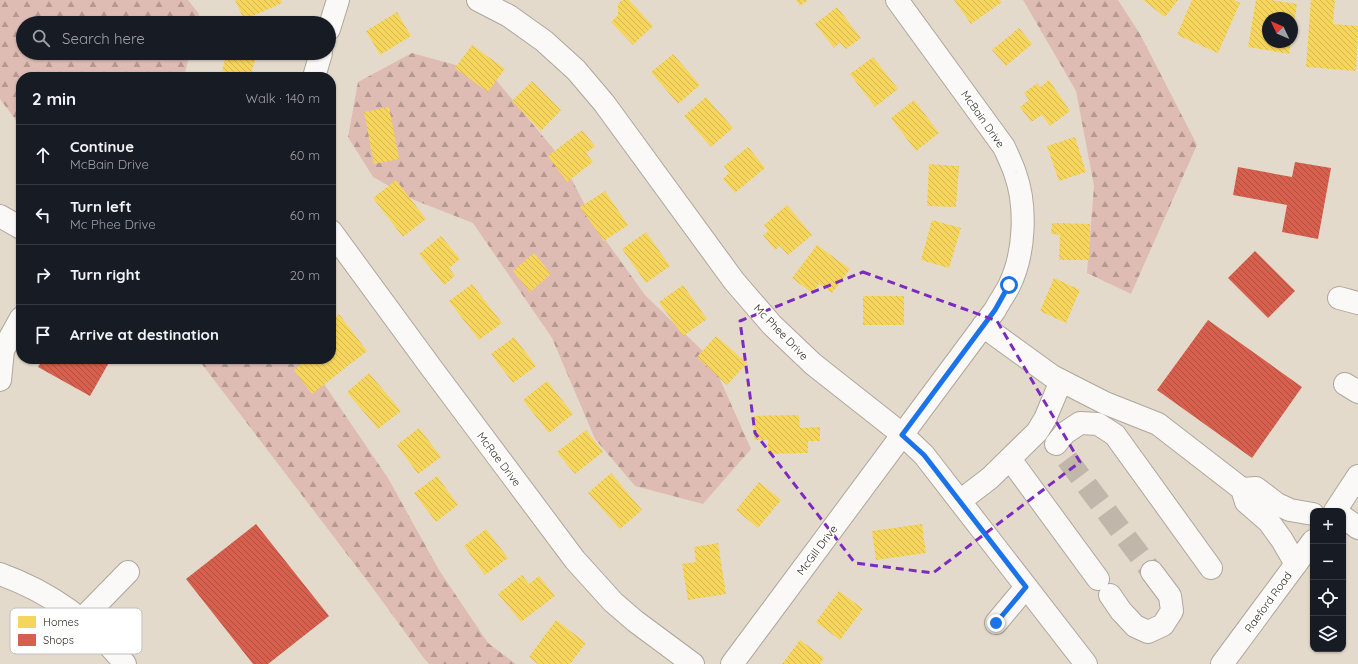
<!DOCTYPE html>
<html lang="en">
<head>
<meta charset="utf-8">
<style>
  :root { --surface:#171b24; --page:#242831; --text:#f1f3f6; --muted:#9ea1a6; --line:#363941 }
  body { margin:0; font-family:Quicksand,sans-serif; background:var(--page); color:var(--text) }
  .controls { position:absolute; right:12px; bottom:12px; display:grid; overflow:hidden; border-radius:8px; box-shadow:0 1px 3px #0004 }
  .controls button { width:36px; height:36px; display:grid; place-items:center; padding:0; border:0; border-bottom:1px solid var(--line); background:var(--surface); color:var(--text); font:20px sans-serif }
  .compass { position:absolute; left:1262px; top:12px; width:36px; height:36px; border-radius:50%; background:var(--surface); box-shadow:0 1px 3px #0004; rotate:314deg }
  .stop { position:absolute; width:12px; height:12px; margin:-9px; border:3px solid #1a73e8; border-radius:50%; background:#fff }
  .stop.end { background:#1a73e8; border-color:#fff; box-shadow:0 1px 4px #0008 }
  .list { margin:0; padding:0; list-style:none }
  h2 { display:flex; justify-content:space-between; align-items:center; height:52px; margin:0; padding:0 16px; font-size:17px }
  h2 small { font-size:13px; font-weight:400; color:var(--muted) }
  .list li { display:grid; grid-template-columns:26px 1fr auto; gap:12px; align-items:center; box-sizing:border-box; height:60px; padding:0 16px; border-top:1px solid var(--line) }
  .list b { display:block; font-size:15px; white-space:nowrap }
  .list p { margin:0; font-size:13px; white-space:nowrap; color:var(--muted) }
  .list em { font-size:13px; font-style:normal; color:var(--muted) }
  .icon { flex:none; width:22px; height:22px; fill:none; stroke:currentColor; stroke-width:2; stroke-linecap:round; stroke-linejoin:round }
  .map { position:relative; flex:none; width:1358px; height:664px; overflow:hidden }
  .search { position:absolute; background:var(--surface); box-shadow:0 1px 3px #0004; left:16px; top:16px; width:320px; height:44px; display:flex; align-items:center; gap:10px; box-sizing:border-box; padding:0 14px; border-radius:22px; color:var(--muted); font-size:15px }
  .panel { position:absolute; background:var(--surface); box-shadow:0 1px 3px #0004; left:16px; top:72px; width:320px; height:292px; border-radius:16px }
  .map>svg:first-child { display:block }
</style>
</head>
<body>
<div class="map">
<svg width="1358" height="664" viewBox="0 0 1358 664">
  <defs>
    <pattern id="forest-firs" width="22" height="20" patternUnits="userSpaceOnUse"><rect width="22" height="20" fill="#dfbcb3"/><path d="M5 1l3.5 6h-7zM16 11l3.5 6h-7z" fill="#b59991"/></pattern>
    <pattern id="homes-back-hatch" width="6" height="6" patternUnits="userSpaceOnUse"><rect width="6" height="6" fill="#f6d55c"/><path d="M-1 5l2 2M0 0l6 6M5-1l2 2" fill="none" stroke="#d3b750"/></pattern>
    <pattern id="shops-back-hatch" width="6" height="6" patternUnits="userSpaceOnUse"><rect width="6" height="6" fill="#d6604d"/><path d="M-1 5l2 2M0 0l6 6M5-1l2 2" fill="none" stroke="#ae4f40"/></pattern>
  </defs>
  <rect width="100%" height="100%" fill="#e4dacc"/>
  <g fill="url(#forest-firs)">
    <path d="M0,0H188L199,14L197,23H23V53H190L184,77H21V127L0,99Z"/>
    <path d="M1023,0H1118L1140,34L1197,145L1131,294L1087,273L1094,186L1076,91Z"/>
    <path d="M412,53L492,75L561,158L596,227L645,295L711,359L751,449L703,504L635,486L595,439L552,338L473,223L414,200L373,177L348,137L358,82Z"/>
    <path d="M198,359H307L388,478L439,570L488,643L516,664H429L423,657L372,587Z"/>
  </g>
  <g fill="url(#homes-back-hatch)">
    <path d="M235,0H281L282,3L244,20Z"/>
    <path d="M622,0H629L653,26L633,45L611,22L618,15V4Z"/>
    <path d="M796,0H808L800,6Z"/>
    <path d="M954,0H1000L1002,2L971,24Z"/>
    <path d="M1143,0H1178L1165,17Z"/>
    <path d="M1192,0H1234L1240,3L1218,53L1177,35Z"/>
    <path d="M1256,0H1271L1297,4L1293,30L1292,18H1268V42H1291L1289,54L1248,47Z"/>
    <path d="M1311,0H1335L1333,24L1358,26L1356,71L1306,67Z"/>
    <path d="M837,7L861,38L846,49L840,43L834,48L815,24Z"/>
    <path d="M397,12L411,36L380,55L366,31Z"/>
    <path d="M1019,28L1032,44L1006,66L992,50Z"/>
    <path d="M472,45L505,69L488,92L455,68Z"/>
    <path d="M227,53H257L250,77H244L222,71Z"/>
    <path d="M673,54L700,85L678,104L651,72Z"/>
    <path d="M873,57L898,89L875,107L850,74Z"/>
    <path d="M1049,80L1070,111L1050,126L1042,115L1031,122L1020,107L1029,100L1024,93L1037,83L1040,87Z"/>
    <path d="M532,81L561,110L541,131L512,101Z"/>
    <path d="M706,97L733,128L711,147L684,116Z"/>
    <path d="M914,100L939,133L916,151L891,118Z"/>
    <path d="M389,107L399,159L374,164L364,112Z"/>
    <path d="M582,130L595,146L586,153L593,162L567,182L548,156Z"/>
    <path d="M1075,137L1086,172L1059,181L1047,146Z"/>
    <path d="M748,147L765,168L735,193L723,179L729,173L724,166Z"/>
    <path d="M929,164L959,166L956,207L927,206Z"/>
    <path d="M396,180L426,219L403,237L373,198Z"/>
    <path d="M605,191L628,225L604,241L580,207Z"/>
    <path d="M787,205L812,235L788,255L780,246L775,250L763,235L769,231L764,225Z"/>
    <path d="M932,220L961,228L949,268L921,260Z"/>
    <path d="M1052,223L1090,224L1089,260H1059L1060,235L1051,234Z"/>
    <path d="M646,232L670,266L646,283L622,249Z"/>
    <path d="M441,236L460,259L449,268L455,276L444,285L419,254Z"/>
    <path d="M817,245L850,269L832,293L819,284L812,293L792,278Z"/>
    <path d="M534,253L551,274L530,292L513,271Z"/>
    <path d="M1054,278L1080,290L1066,323L1040,311Z"/>
    <path d="M472,284L502,323L479,340L449,301Z"/>
    <path d="M683,285L707,319L683,336L659,302Z"/>
    <rect x="863" y="296" width="41" height="29"/>
    <path d="M339,314L367,351L312,394L294,370L308,359H331V321Z"/>
    <path d="M716,336L747,363L727,385L697,357Z"/>
    <path d="M514,337L536,366L513,383L491,354Z"/>
    <path d="M369,373L401,411L378,429L347,392Z"/>
    <path d="M547,381L573,414L549,433L523,400Z"/>
    <path d="M799,415L800,428L820,427V441H808V453L768,454V440H754V416Z"/>
    <path d="M419,428L441,457L418,474L397,445Z"/>
    <path d="M586,430L603,452L575,474L557,452Z"/>
    <path d="M611,473L642,510L620,529L588,493Z"/>
    <path d="M437,476L458,505L436,522L414,493Z"/>
    <path d="M759,482L781,500L758,528L736,510Z"/>
    <path d="M922,524L926,553L876,560L872,531Z"/>
    <path d="M486,529L508,558L485,575L464,546Z"/>
    <path d="M718,543L726,594L688,600L682,564L696,562L694,547Z"/>
    <path d="M522,575L529,584L539,576L555,596L521,622L498,594Z"/>
    <path d="M839,591L863,609L840,640L816,622Z"/>
    <path d="M556,620L586,643L570,664H538L529,657Z"/>
    <path d="M800,640L824,658L820,664H782Z"/>
  </g>
  <g fill="url(#shops-back-hatch)">
    <path d="M1295,162L1331,168L1318,239L1282,232L1287,205L1233,195L1238,167L1292,177Z"/>
    <path d="M1255,251L1295,291L1268,318L1228,278Z"/>
    <path d="M1208,320L1302,387L1252,458L1157,390Z"/>
    <path d="M43,359H111L90,396L38,367Z"/>
    <path d="M256,524L329,616L268,664H253L186,579Z"/>
  </g>
  <g fill="none" stroke-linecap="round" stroke-linejoin="round">
    <path stroke="#c0b7aa" stroke-width="22" stroke-dasharray="22 11" stroke-linecap="butt" d="M1067,459L1152,572"/>
    <g stroke="#aea69b" stroke-width="24">
      <g id="minor">
        <path d="M478,0L509,16L544,41L576,70L604,103L734,281L772,325L813,364L903,435L924,455L1086,664"/>
        <path d="M329,29L338,0"/>
        <path d="M314,77L321,53"/>
        <path d="M0,216L21,228"/>
        <path d="M331,231L430,366L575,560L613,602L635,621L693,664"/>
        <path d="M1339,298L1358,303"/>
        <path d="M983,326L1052,376L1105,403L1158,424L1242,489L1246,502L1269,522L1282,540L1296,564"/>
        <path d="M0,380L3,350L21,318"/>
        <path d="M1345,384L1358,392"/>
        <path d="M1056,444L1065,433L1080,423L1098,424L1115,435L1211,568"/>
        <path d="M1010,459L1098,579"/>
        <path d="M1242,489L1256,488L1277,504L1290,510L1313,514"/>
        <path d="M960,501L990,478L1037,432L1045,419L1061,381"/>
        <path d="M1343,517L1358,528"/>
        <path d="M0,574C50,592 92,622 125,664"/>
        <path d="M1110,595L1121,611L1135,626L1148,632L1163,625L1172,611L1170,596L1152,572"/>
        <path d="M82,619L128,572"/>
        <path d="M996,623L1026,587"/>
        <path d="M732,664L995,310C999,302 1005,294 1009,286C1025,254 1027,206 1015,173C1012,164 1008,156 1004,147L897,0"/>
      </g>
    </g>
    <g stroke="#aea69b" stroke-width="24">
      <g id="major">
        <path d="M1335,511L1358,476"/>
        <path d="M1222,664L1313,541"/>
      </g>
    </g>
    <use href="#minor" stroke="#fbf9f7" stroke-width="22"/>
    <use href="#major" stroke="#fbf9f7" stroke-width="22"/>
  </g>
  <g fill="none" stroke-linecap="round" stroke-linejoin="round">
    <path stroke="#1a73e8" stroke-width="5" d="M996,623L1026,587L924,455L902,435L995,310L1009,285"/>
  </g>
  <path fill="none" stroke="#7b2cbf" stroke-width="3" stroke-dasharray="8 5" stroke-linejoin="round" d="M863,272L997,321L1080,462L933,573L855,563L755,433L740,321Z"/>
  <g text-anchor="middle" stroke-width="4" stroke-linejoin="round" paint-order="stroke">
    <g font-size="11" fill="#322b21" stroke="#fff">
      <text transform="translate(983 119) rotate(55)" y="4">McBain Drive</text>
      <text transform="translate(781 332) rotate(46)" y="4">Mc Phee Drive</text>
      <text transform="translate(499 459) rotate(53)" y="4">McRae Drive</text>
      <text transform="translate(817 550) rotate(-53)" y="4">McGill Drive</text>
      <text transform="translate(1268 602) rotate(-54)" y="4">Raeford Road</text>
    </g>
  </g>
  <rect x="10" y="608" width="132" height="46" rx="6" fill="#fff" stroke="#c2bfbc" stroke-width="1"/>
  <rect x="18" y="616" width="18" height="12" fill="#f6d55c"/>
  <rect x="18" y="634" width="18" height="12" fill="#d6604d"/>
  <g font-size="11" fill="#322b21">
    <text x="43" y="626">Homes</text>
    <text x="43" y="644">Shops</text>
  </g>
</svg>
<div class="controls">
<button>+</button>
<button>−</button>
<button><svg class="icon" aria-label="locate" viewBox="0 0 24 24"><circle cx="12" cy="12" r="6"/><path d="M12 2v4M12 18v4M2 12h4M18 12h4"/></svg></button>
<button><svg class="icon" aria-label="layers" viewBox="0 0 24 24"><path d="M12 4l9 5-9 5-9-5zM3 14l9 5 9-5"/></svg></button>
</div>
<svg class="compass" viewBox="-18 -18 36 36"><path d="M0-13l5 13h-10z" fill="#e53935"/><path d="M0 13l5-13h-10z" fill="#9ea1a6"/></svg>
<div class="stop" style="left:1009px;top:285px"></div>
<div class="stop end" style="left:996px;top:623px"></div>
<div class="search"><svg class="icon" aria-label="search" viewBox="0 0 24 24"><circle cx="10" cy="10" r="6"/><path d="M15 15l6 6"/></svg>Search here</div>
<section class="panel">
<h2>2 min<small>Walk · 140 m</small></h2>
<ul class="list">
<li><svg class="icon" aria-label="ahead" viewBox="0 0 24 24"><path d="M12 20V5M6 11l6-6 6 6"/></svg><div><b>Continue</b><p>McBain Drive</p></div><em>60 m</em></li>
<li><svg class="icon" aria-label="left" viewBox="0 0 24 24"><path d="M17 20v-9H6M10 6l-5 5 5 5"/></svg><div><b>Turn left</b><p>Mc Phee Drive</p></div><em>60 m</em></li>
<li><svg class="icon" aria-label="right" viewBox="0 0 24 24"><path d="M7 20v-9h11M14 6l5 5-5 5"/></svg><div><b>Turn right</b></div><em>20 m</em></li>
<li><svg class="icon" aria-label="arrive" viewBox="0 0 24 24"><path d="M6 21V4h12l-3 4 3 4H6"/></svg><div><b>Arrive at destination</b></div></li>
</ul>
</section>
</div>
</body>
</html>
